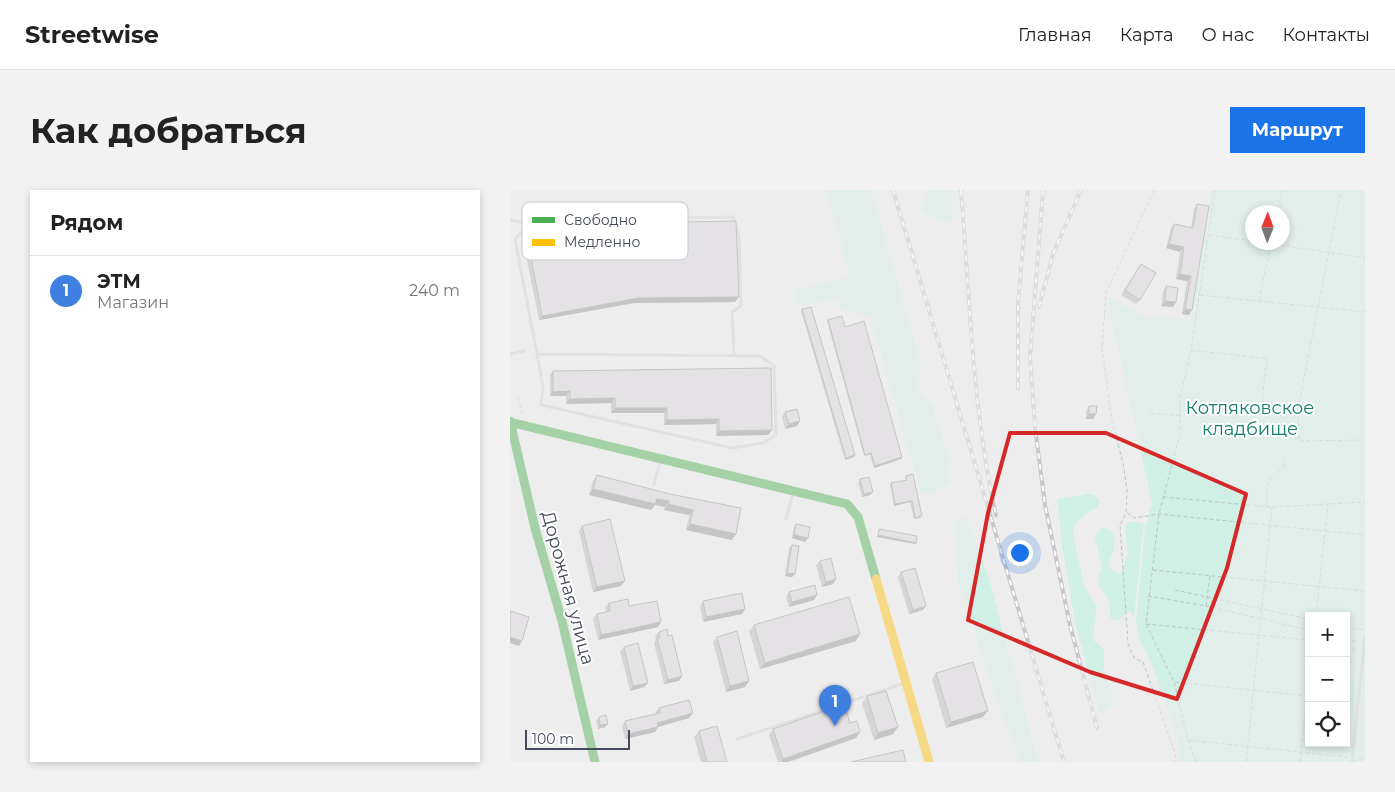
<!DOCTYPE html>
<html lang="ru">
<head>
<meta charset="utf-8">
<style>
  :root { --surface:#fff; --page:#f2f2f2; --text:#222; --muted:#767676; --line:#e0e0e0; --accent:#1a73e8 }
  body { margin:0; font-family:Montserrat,sans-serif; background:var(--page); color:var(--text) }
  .controls { position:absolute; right:15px; bottom:15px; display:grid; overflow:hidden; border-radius:0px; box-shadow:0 2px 8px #0003 }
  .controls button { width:45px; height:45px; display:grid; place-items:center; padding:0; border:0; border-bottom:1px solid var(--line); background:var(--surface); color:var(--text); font:25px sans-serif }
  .compass { position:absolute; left:735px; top:15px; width:45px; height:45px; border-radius:50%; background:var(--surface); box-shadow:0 2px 8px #0003; rotate:1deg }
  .scale { position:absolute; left:15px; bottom:12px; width:105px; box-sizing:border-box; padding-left:5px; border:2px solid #44495b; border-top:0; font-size:14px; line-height:18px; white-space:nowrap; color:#44495b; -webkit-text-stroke:4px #fff; paint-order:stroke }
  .you { position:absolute; left:509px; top:362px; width:18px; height:18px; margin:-12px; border:4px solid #fff; border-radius:50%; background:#1a73e8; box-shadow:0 0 0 8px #1a73e833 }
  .badge { display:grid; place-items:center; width:32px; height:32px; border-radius:50%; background:var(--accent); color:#fff; font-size:16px; font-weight:700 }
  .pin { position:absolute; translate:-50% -41px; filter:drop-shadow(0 1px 2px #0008) }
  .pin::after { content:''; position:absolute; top:26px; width:18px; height:15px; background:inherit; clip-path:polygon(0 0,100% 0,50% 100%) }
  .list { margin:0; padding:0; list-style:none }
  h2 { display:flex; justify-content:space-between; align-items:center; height:65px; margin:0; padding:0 20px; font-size:21px }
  h2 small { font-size:16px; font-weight:400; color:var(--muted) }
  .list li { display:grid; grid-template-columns:32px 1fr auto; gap:15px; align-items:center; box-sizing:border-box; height:70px; padding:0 20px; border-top:1px solid var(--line) }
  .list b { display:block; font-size:19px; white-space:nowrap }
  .list p { margin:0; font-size:16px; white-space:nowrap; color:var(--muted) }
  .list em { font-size:16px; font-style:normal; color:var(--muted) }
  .icon { flex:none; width:28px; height:28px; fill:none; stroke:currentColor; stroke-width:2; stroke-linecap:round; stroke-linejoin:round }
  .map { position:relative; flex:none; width:855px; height:572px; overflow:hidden; border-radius:0px }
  header { display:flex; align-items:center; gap:30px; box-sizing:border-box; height:70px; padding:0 25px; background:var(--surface); border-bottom:1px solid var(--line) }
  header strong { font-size:24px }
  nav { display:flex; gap:28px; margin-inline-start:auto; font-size:18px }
  .intro { display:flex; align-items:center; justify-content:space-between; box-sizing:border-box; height:120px; padding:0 30px }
  h1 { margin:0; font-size:35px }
  .button { padding:12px 22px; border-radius:0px; background:var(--accent); color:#fff; font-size:18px; font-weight:700 }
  main { display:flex; gap:30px; padding:0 30px }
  aside { flex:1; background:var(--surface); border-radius:0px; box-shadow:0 2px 8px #0003 }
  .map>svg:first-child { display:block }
</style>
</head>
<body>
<header>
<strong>Streetwise</strong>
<nav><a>Главная</a><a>Карта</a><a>О нас</a><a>Контакты</a></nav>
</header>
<div class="intro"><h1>Как добраться</h1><a class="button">Маршрут</a></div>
<main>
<aside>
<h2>Рядом<small></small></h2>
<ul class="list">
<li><span class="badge" style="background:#3f7fe0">1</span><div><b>ЭТМ</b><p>Магазин</p></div><em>240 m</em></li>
</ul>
</aside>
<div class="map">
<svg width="855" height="572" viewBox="0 0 855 572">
  <rect width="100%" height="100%" fill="#eeeded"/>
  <g fill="#d0efe5" fill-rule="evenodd">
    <path d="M317,0H361L411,175L405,194L409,202L422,215L439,270L436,280L440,293L423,303L411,302L361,127L331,118L328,107L289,116L284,101L340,87Z"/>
    <path d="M419,0H442L443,23L439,32L420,26L412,20Z"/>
    <path d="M701,0H855V572H669V552L639,466L630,452L626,433L635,338L642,313L600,121V107L635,128L681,129ZM742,22H772V52H742ZM799,426H836V553H799Z"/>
    <path d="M576,304L583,305L589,310L588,317C576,324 564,329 563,344L574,396L587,416L583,450L594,459V480L602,502L600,516L590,522L566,437L552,356L547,309C558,306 565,308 576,304Z"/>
    <path d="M446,327L454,328L459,334L478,385L528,572H511L470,462L460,420L448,395Z"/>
    <path d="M624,331L634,334L624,427L619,421L607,431L601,429L599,410L590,398L588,390L592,376L585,349L587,342L593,337C613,344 602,362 598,377L611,384L618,363L615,341L617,333Z"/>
  </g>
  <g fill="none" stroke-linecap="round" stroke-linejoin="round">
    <g stroke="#bac6c7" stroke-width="1" stroke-dasharray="4 2.5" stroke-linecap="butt">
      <path d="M644,0L596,103L592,158L602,231L613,273L617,300L616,323L610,335L618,454L624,468L633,472L666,566L664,572"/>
      <path d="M768,22L773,0"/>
      <path d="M699,45L742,51"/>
      <path d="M750,52L855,68"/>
      <path d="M690,105L855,122"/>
      <path d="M749,110L761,52"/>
      <path d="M681,160L757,169L751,217L788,219L831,0"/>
      <path d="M8,208L13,227"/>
      <path d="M788,219L789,251L855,250"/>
      <path d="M640,223L670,226"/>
      <path d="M653,307L762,317L855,312"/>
      <path d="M756,316L758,291L774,276V267"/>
      <path d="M617,323L625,328L649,324L855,345"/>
      <path d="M643,380L855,401"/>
      <path d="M665,400L799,429"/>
      <path d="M638,406L696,416L799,440"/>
      <path d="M696,416L700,385"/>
      <path d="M806,426L818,315"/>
      <path d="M636,434L799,450"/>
      <path d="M836,437L855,440"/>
      <path d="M836,449L849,452"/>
      <path d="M836,458L848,460"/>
      <path d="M665,492L799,506"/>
      <path d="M836,510L843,511"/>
      <path d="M679,550L837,567"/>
      <path d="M848,568L855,569"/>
      <path d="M686,572L678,550L664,492L636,434L649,324L670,244V208L681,160L705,0"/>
      <path d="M736,572L762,317"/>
      <path d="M790,572L799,491"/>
    </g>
    <g stroke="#d0d2d6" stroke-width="3">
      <path d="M0,30L19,33"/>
      <path d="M0,164L14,161"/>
      <path d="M27,164L250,166L264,176L266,245L253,253L222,258L31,215L33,197L27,164L5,49L20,33L121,29L223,27L229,45L231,116L222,122L224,164"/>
      <path d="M144,295L150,271"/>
      <path d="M276,329L283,303"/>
      <path d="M227,549L395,493"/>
      <path d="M842,572L855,447"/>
    </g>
    <g stroke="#4caf50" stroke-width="9">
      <path d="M0,231L25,338L52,431L85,572"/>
      <path d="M0,232L337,314L348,327L366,389"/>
    </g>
    <path stroke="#ffc107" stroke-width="9" d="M366,389L419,572"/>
    <g stroke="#c8c8cc" stroke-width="4">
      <g id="rail">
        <path d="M383,0L554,572"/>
        <path d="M451,0C460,108 462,219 486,325"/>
        <path d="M533,0L520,168L525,237L535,315L560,435L587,538"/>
        <path d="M529,117L543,64L571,0"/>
        <path d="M508,198V113L518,0"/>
      </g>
    </g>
    <use href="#rail" stroke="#fff" stroke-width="2" stroke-dasharray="5.5" stroke-linecap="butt"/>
  </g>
  <g fill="#b9b8bb">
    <path d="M687,14L679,125L672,124L677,91L666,89L670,62L656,58L661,38L664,34L681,38L684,19Z"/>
    <path d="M18,51L225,112L124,113L29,130L14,56Z"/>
    <path d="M628,78L630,110L626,114L611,105Z"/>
    <path d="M656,96L666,112L663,117L651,116L653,101Z"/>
    <path d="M292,119L344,267L335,270L291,121Z"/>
    <path d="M318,130L335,137L392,267L391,269L364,278L360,265L354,266L317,131Z"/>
    <path d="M261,178L258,245L206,246V234L154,235V223H101V213L56,214V206H40V185L43,181Z"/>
    <path d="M579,216L583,229H576V221Z"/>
    <path d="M275,222L290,231L287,236L275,239L272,227Z"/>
    <path d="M87,285L160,304L226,344L222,350L176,340L179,325L154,320L155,317L145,315L141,320L79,305L83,291Z"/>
    <path d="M396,286L411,328L404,329L400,312L384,316L380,294L381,293L396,290L395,287Z"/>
    <path d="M350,289L360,305L352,307L348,293Z"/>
    <path d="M286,334L298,348L295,352L282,348L284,337Z"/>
    <path d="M72,336L111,396L83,402L69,341Z"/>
    <path d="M282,355L285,384L282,387L275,386L279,358Z"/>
    <path d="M310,371L326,389L323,394L312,397L306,375Z"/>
    <path d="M391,382L413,420L399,424L388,387Z"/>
    <path d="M279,402L307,405L304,410L279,417L276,407Z"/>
    <path d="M193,411L235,419L232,424L193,432L190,416Z"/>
    <path d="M99,413L119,416L148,437L88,450L83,428L87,424L96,422L95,418Z"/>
    <path d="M244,435L346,451L250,479L239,441Z"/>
    <path d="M149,442L158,446L172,486L169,491L154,494L144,453L146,450L145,446Z"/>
    <path d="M207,447L235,497L216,502L203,452Z"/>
    <path d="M114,457L138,493L134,497L120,501L110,461Z"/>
    <path d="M426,483L473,527L436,538L422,489Z"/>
    <path d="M357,506L383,544L364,550L352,513Z"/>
    <path d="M149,518L183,523L179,528L148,537L145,542L115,549L112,536L115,531L146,524L145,523Z"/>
    <path d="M89,527L95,537L88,539L86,530Z"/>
    <path d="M263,539L346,548L278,572H268L259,545Z"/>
    <path d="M189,541L217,572H191L184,547Z"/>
  </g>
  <g fill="#969698">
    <path d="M659,54L674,57L670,62L656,58Z"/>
    <path d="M670,84L681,86L677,91L666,89Z"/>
    <path d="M229,107L225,112L124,113L29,130L32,126L128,108Z"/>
    <path d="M655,111L666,112L663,117L651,116Z"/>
    <path d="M675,119L682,120L679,125L672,124Z"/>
    <path d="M60,201L56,206H40L43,202Z"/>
    <path d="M105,208L101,213L56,214L60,209Z"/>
    <path d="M105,218H157L154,223H101Z"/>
    <path d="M579,224H586L583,229H576Z"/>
    <path d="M209,229L206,234L154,235L157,230Z"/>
    <path d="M290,231L287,236L275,239L279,234Z"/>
    <path d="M262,240L258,245L206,246L209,241Z"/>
    <path d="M345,265L344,267L335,270L336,268Z"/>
    <path d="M392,267L391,269L364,278L365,276Z"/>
    <path d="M83,299L147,309L159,311L155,317L145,315L141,320L79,305Z"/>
    <path d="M363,302L360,305L352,307L354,304Z"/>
    <path d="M402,311L400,312L384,316L385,314Z"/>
    <path d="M158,314L183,320L179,325L154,320Z"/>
    <path d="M180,334L226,344L222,350L176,340Z"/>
    <path d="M284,345L298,348L295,352L282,348Z"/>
    <path d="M368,345L406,353L405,354L367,347Z"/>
    <path d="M277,383L285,384L282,387L275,386Z"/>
    <path d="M326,389L323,394L312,397L316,392Z"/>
    <path d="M115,391L111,396L83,402L87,397Z"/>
    <path d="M307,405L304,410L279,417L282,412Z"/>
    <path d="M416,416L413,420L399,424L403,420Z"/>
    <path d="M235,419L232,424L193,432L196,427Z"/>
    <path d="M151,432L148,437L88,450L91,445Z"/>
    <path d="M350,444L346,451L250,479L255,473Z"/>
    <path d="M0,447L12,451L9,456L0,453Z"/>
    <path d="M172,486L169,491L154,494L158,490Z"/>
    <path d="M239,491L235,497L216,502L220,496Z"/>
    <path d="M138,493L134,497L120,501L123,496Z"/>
    <path d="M478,521L473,527L436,538L441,532Z"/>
    <path d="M183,523L179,528L144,538L147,533Z"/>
    <path d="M98,534L95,537L88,539L90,535Z"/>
    <path d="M148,537L145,542L115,549L118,544Z"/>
    <path d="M388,537L383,544L364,550L368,543Z"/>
    <path d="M350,542L346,548L278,572H271L273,569Z"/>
  </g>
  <g fill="#d7d6d9" stroke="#969698">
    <path d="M687,14L699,16L682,120L675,119L681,86L670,84L674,57L659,54L664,34L683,38Z"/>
    <path d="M226,31L229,107L128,108L32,126L18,51L117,33Z"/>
    <path d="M631,74L646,83L630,110L615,100Z"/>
    <path d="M656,96L668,98L666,112L655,111Z"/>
    <path d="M301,117L345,265L336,268L292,119Z"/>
    <path d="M332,126L335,137L354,131L392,267L365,276L361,263L355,265L318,130Z"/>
    <path d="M261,178L262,240L209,241V229L157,230V218H105V208L60,209V201L43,202V181Z"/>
    <path d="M579,216H587L586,224H579Z"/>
    <path d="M287,219L290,231L279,234L275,222Z"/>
    <path d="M403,284L412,326L405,328L402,311L385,314L381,293L397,290L396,286Z"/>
    <path d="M87,285L160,304L231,318L226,344L180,334L183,320L158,314L159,311L147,309L145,314L83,299Z"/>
    <path d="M359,287L363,302L354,304L350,289Z"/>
    <path d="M100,329L115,391L87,397L72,336Z"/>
    <path d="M286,334L300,337L298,348L284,345Z"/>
    <path d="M369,339L407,346L406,353L368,345Z"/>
    <path d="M282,355L289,356L285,384L277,383Z"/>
    <path d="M321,368L326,389L316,392L310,371Z"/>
    <path d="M405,378L416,416L403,420L391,382Z"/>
    <path d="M305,395L307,405L282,412L279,402Z"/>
    <path d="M232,403L235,419L196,427L193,411Z"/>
    <path d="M339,407L350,444L255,473L244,435Z"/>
    <path d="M118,409L119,416L147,411L151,432L91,445L87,424L100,421L99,413Z"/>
    <path d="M0,421L19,427L12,451L0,447Z"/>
    <path d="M157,439L158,446L162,445L172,486L158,490L147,448H150L149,442Z"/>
    <path d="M227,441L239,491L220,496L207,447Z"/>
    <path d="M128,453L138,493L123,496L114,457Z"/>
    <path d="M463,472L478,521L441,532L426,483Z"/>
    <path d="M376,501L388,537L368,543L357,506Z"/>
    <path d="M179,510L183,523L147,533L148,537L118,544L115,531L150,523L149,518Z"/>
    <path d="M334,514L340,533L347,531L350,542L273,569L263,539Z"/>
    <path d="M96,525L98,534L90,535L89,527Z"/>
    <path d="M207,536L217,572H197L189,541Z"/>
    <path d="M393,560L396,572H341Z"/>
  </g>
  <path d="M0 0H855V572H0ZM500,243H596L736,304L717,378L667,509L580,482L458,430L478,323Z" fill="#eeeded" fill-opacity=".55" fill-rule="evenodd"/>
  <path fill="none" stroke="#d62828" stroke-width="4" stroke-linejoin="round" d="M500,243H596L736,304L717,378L667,509L580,482L458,430L478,323Z"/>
  <g text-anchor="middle" stroke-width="4" stroke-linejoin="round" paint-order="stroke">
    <g font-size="18" fill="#137e6a" stroke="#fff">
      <text x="740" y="224">Котляковское<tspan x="740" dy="21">кладбище</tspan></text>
    </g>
    <g font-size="18" fill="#44495b" stroke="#fff">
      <text transform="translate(58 398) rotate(75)" y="6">Дорожная улица</text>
    </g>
  </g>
  <rect x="12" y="12" width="166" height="58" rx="8" fill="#fff" stroke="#c7c8ce" stroke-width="1"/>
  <rect x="22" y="27" width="23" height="6" fill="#4caf50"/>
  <rect x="22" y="49" width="23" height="7" fill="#ffc107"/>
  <g font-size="14" fill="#44495b">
    <text x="54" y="35">Свободно</text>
    <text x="54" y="57">Медленно</text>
  </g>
</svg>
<div class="controls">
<button>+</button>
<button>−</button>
<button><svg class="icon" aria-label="locate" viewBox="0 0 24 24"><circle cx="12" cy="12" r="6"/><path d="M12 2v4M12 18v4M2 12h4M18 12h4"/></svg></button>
</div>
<svg class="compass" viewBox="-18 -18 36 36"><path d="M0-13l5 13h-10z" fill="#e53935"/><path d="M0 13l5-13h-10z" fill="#767676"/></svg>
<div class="scale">100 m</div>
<div class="you"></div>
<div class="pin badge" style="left:325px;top:536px;background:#3f7fe0">1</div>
</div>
</main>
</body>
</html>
